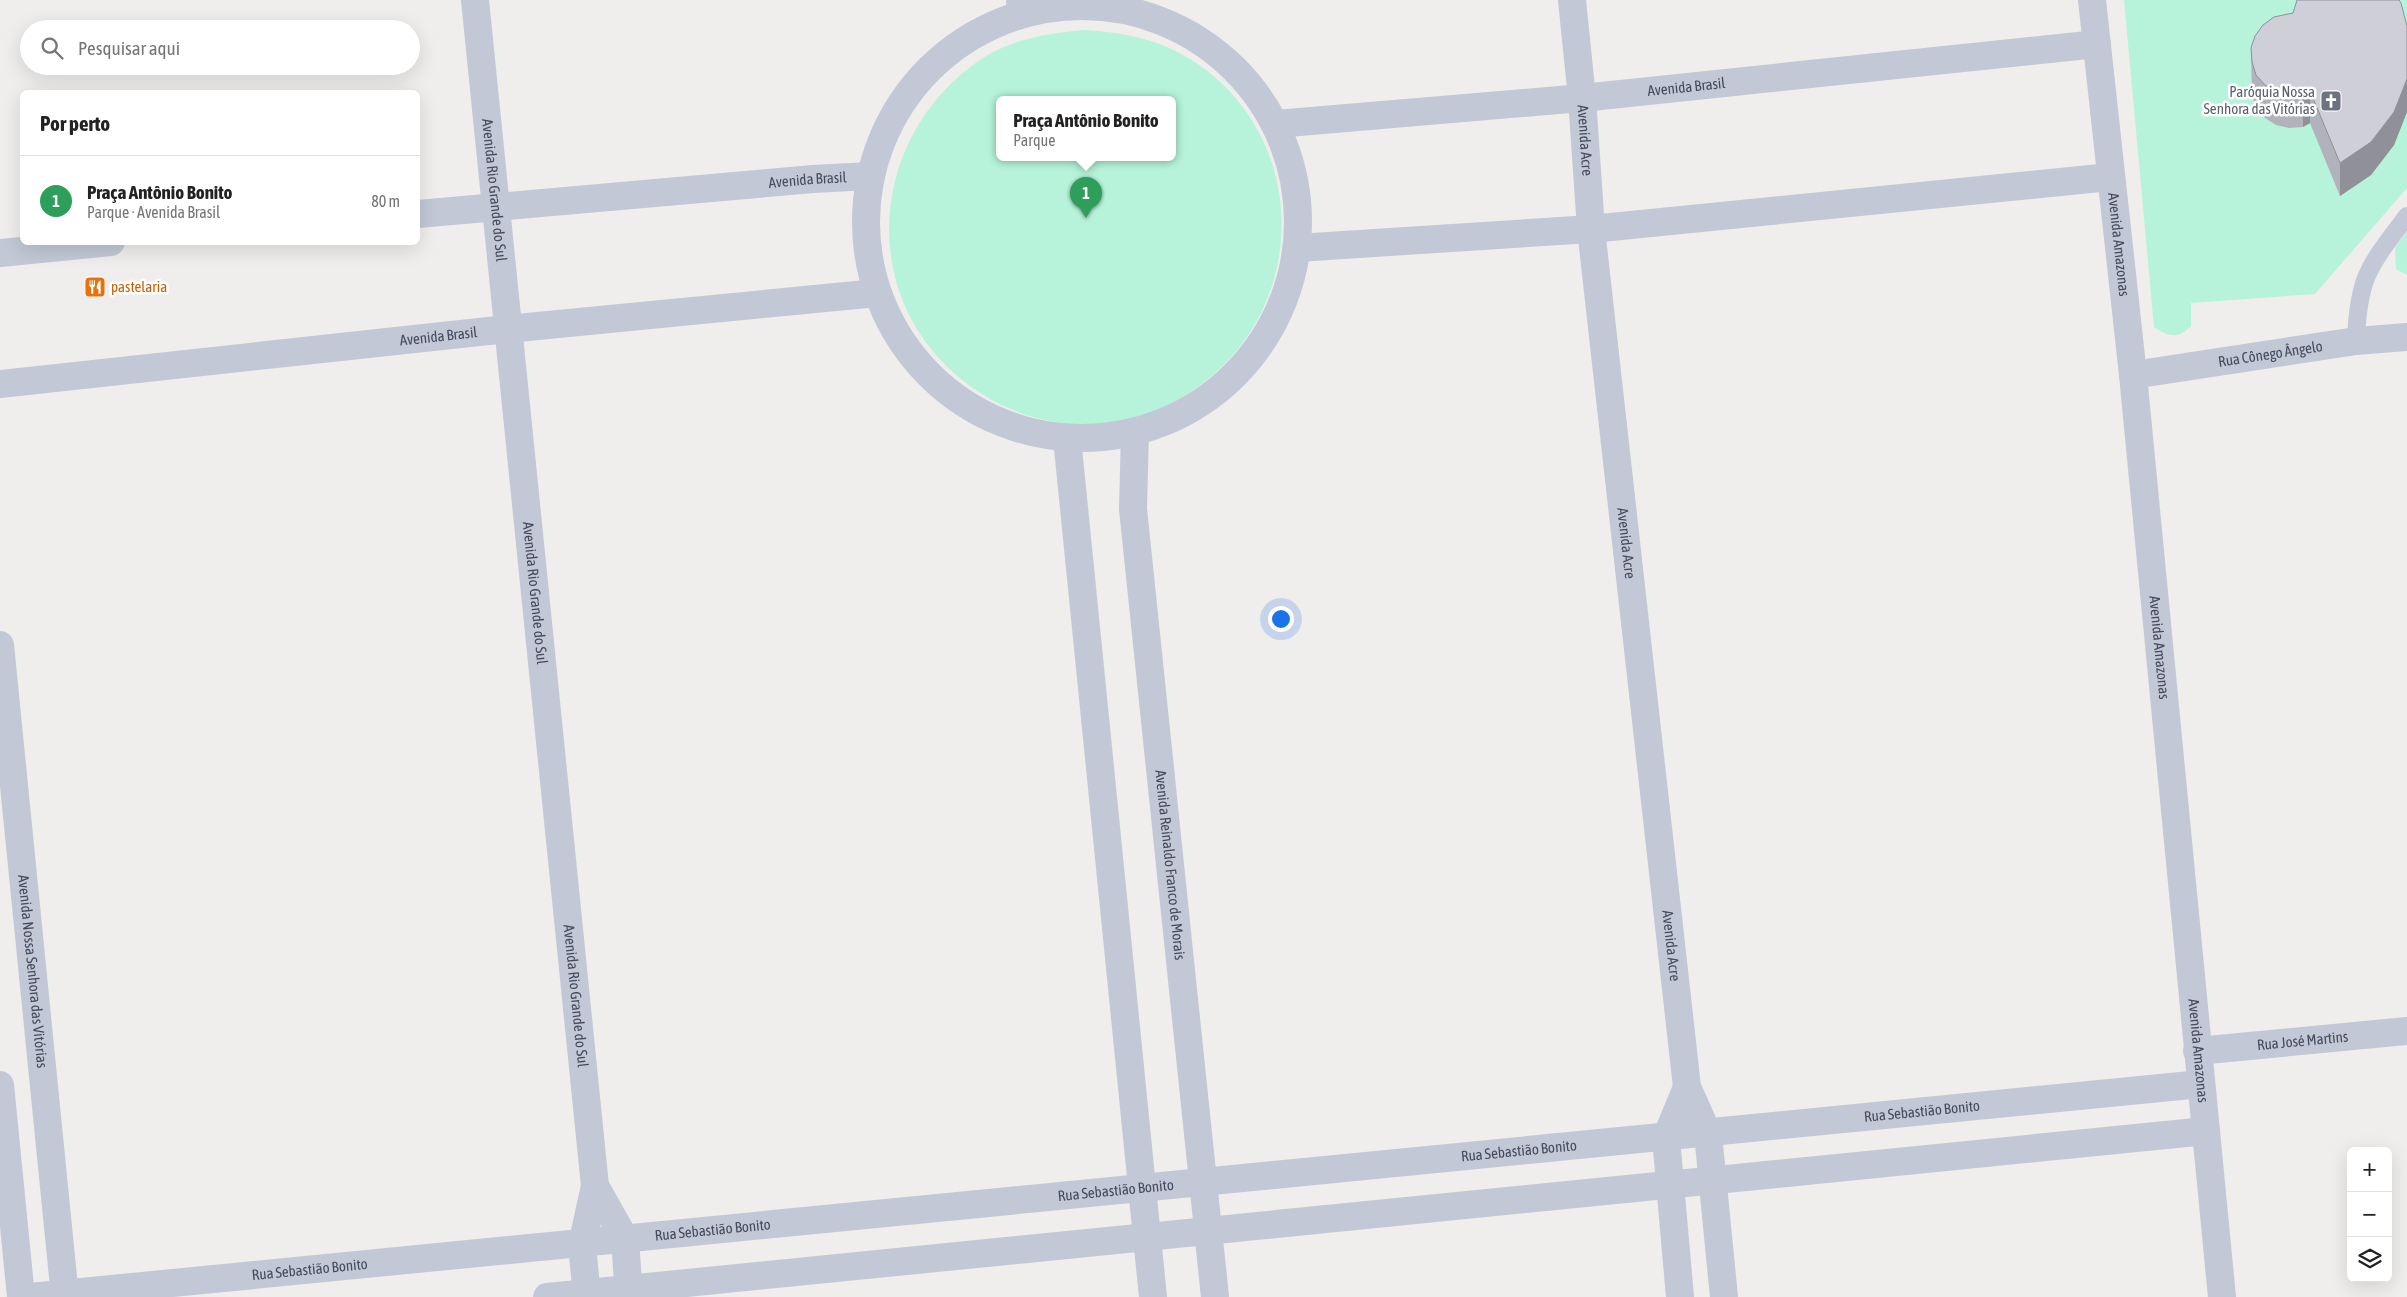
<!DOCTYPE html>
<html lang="pt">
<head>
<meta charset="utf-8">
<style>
  :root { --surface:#fff; --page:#f6f6f6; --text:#222; --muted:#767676; --line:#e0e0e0; --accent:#111827 }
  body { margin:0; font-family:"Asap Condensed",sans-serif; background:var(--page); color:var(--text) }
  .controls { position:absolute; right:15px; bottom:15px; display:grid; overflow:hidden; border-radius:8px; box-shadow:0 5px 20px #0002 }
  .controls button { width:45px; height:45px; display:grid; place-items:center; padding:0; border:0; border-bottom:1px solid var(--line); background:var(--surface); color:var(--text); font:25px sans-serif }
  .you { position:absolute; left:1280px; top:618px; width:18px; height:18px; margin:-12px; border:4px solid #fff; border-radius:50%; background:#1a73e8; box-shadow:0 0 0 8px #1a73e833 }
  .badge { display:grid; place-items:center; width:32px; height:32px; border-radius:50%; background:var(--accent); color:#fff; font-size:16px; font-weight:700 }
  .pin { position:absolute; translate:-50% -41px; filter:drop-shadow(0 1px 2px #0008) }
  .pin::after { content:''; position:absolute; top:26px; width:18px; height:15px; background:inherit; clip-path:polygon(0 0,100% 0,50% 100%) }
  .popup { position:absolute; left:996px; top:96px; width:180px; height:65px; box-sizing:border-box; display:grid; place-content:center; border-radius:8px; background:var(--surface); filter:drop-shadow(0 1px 4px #0005); font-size:16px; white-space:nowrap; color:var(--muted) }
  .popup b { font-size:19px; color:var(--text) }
  .popup::after { content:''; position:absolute; left:50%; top:100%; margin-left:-10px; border:10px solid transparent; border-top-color:var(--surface) }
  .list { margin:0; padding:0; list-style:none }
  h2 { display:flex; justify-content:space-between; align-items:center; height:65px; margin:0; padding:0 20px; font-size:21px }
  h2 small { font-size:16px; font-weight:400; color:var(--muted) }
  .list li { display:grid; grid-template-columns:32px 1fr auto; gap:15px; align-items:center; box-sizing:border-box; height:90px; padding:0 20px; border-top:1px solid var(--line) }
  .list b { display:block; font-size:19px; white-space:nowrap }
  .list p { margin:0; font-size:16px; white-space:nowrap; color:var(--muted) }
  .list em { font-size:16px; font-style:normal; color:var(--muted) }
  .icon { flex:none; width:28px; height:28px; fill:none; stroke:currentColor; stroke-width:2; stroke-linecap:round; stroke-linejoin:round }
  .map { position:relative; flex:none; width:2407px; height:1297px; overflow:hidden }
  .search { position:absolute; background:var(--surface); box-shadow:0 5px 20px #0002; left:20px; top:20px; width:400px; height:55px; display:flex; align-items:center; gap:12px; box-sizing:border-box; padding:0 18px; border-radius:28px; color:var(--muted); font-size:19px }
  .panel { position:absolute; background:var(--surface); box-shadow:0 5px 20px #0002; left:20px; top:90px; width:400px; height:155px; border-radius:8px }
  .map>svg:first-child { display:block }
</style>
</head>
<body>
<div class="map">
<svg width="2407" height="1297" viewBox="0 0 2407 1297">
  <rect width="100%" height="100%" fill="#f0eded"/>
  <g fill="#b6f3da" fill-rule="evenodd">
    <path d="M2124,0H2407V188L2315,294L2191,303V326C2179,339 2168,337 2154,327Z"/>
    <path d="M1084,30C1121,32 1158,39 1190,59C1303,129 1312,288 1214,374C1178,406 1133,424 1084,424C1035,424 990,405 954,373C855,285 873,130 983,58C1013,39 1049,33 1084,30ZM1172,99V157H1000V99Z"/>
    <path d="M2407,231V275L2396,269L2395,248Z"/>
  </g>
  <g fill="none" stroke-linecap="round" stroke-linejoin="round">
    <path stroke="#c2c8d6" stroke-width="18" d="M2356,341C2358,277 2369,266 2407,216"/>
    <g stroke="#c2c8d6" stroke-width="28">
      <path id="s1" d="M475,0L595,1186L582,1245L587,1297"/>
      <path d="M1020,0L1021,14"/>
      <path d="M1083,0L1084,5"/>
      <path id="s2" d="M1572,0L1582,98L1591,229L1687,1087L1708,1134L1724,1297"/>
      <path id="s3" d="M2133,375L2356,341L2407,337"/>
      <path id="s4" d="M1135,432L1133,509L1215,1297"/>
      <path d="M1067,438L1153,1297"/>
      <path id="s5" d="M0,645L65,1297"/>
      <path id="s6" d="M2197,1051L2407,1031"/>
      <path d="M0,1085L21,1297"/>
      <path d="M595,1186L625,1239L629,1297"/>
      <path id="s7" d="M30,1297L2201,1084"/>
      <path d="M547,1297L2206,1131"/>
      <path d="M1680,1297L1666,1138L1687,1087"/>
    </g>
    <g stroke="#c2c8d6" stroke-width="28">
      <path id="s8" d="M2092,0L2133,375L2222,1297"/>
      <circle cx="1082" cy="222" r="216"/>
      <path id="s9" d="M1276,124L1582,98L2097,44"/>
      <path id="s10" d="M418,214L813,179L870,176"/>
      <path d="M1297,248L1591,229L2110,177"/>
      <path d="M0,253L111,242"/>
      <path id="s11" d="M0,384L507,329L877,293"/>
    </g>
  </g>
  <path fill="#b1b2bb" d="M2407,26V112L2394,145L2371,175L2340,196L2310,123L2303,127L2289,128L2276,125L2265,118L2256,107L2252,95L2251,48Z"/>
  <g fill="#909198">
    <path d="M2407,79V112L2394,145L2371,175L2340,196V163Z"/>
    <path d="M2310,91V123L2303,127V94Z"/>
  </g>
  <path fill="#cecfd9" stroke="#909198" d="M2297,0H2399L2401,3L2407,26V79L2394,112L2371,142L2340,163L2310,91L2303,94L2289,95L2276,92L2265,85L2256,75L2252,62L2251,48L2255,36L2263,25L2274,17L2293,13Z"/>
  <defs>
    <g id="church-square" transform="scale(1.125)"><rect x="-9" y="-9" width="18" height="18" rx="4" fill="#6b7280" stroke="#fff"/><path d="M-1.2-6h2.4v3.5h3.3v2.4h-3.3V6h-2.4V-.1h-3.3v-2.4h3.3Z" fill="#fff"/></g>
    <g id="restaurant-square" transform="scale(1.125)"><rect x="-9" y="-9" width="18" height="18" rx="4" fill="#e8710a" stroke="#fff"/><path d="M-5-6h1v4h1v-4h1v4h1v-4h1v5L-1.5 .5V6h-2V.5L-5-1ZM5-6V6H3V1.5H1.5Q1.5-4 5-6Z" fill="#fff"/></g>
  </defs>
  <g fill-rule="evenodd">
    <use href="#church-square" x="2331" y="101"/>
    <use href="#restaurant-square" x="95" y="287"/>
  </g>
  <g text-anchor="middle" stroke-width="5" stroke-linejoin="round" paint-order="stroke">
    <g font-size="15" fill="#434b5c" stroke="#fff">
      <text dy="5" stroke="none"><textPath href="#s9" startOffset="412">Avenida Brasil</textPath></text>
      <text dy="5" stroke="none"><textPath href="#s2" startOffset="141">Avenida Acre</textPath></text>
      <text dy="5" stroke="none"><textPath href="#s10" startOffset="391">Avenida Brasil</textPath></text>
      <text dy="5" stroke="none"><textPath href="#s1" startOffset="191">Avenida Rio Grande do Sul</textPath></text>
      <text dy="5" stroke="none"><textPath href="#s8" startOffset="246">Avenida Amazonas</textPath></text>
      <text dy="5" stroke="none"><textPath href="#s11" startOffset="441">Avenida Brasil</textPath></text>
      <text dy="5" stroke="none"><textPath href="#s3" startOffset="139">Rua Cônego Ângelo</textPath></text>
      <text dy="5" stroke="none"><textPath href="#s2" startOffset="546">Avenida Acre</textPath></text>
      <text dy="5" stroke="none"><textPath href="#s1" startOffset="596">Avenida Rio Grande do Sul</textPath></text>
      <text dy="5" stroke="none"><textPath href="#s8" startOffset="651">Avenida Amazonas</textPath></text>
      <text dy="5" stroke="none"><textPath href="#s4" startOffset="435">Avenida Reinaldo Franco de Morais</textPath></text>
      <text dy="5" stroke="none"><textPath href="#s2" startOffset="951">Avenida Acre</textPath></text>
      <text dy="5" stroke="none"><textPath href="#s5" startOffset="328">Avenida Nossa Senhora das Vitórias</textPath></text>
      <text dy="5" stroke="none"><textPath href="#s1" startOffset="1001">Avenida Rio Grande do Sul</textPath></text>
      <text dy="5" stroke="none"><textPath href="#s6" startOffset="106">Rua José Martins</textPath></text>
      <text dy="5" stroke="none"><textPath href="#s8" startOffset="1056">Avenida Amazonas</textPath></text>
      <text dy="5" stroke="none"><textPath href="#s7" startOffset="1901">Rua Sebastião Bonito</textPath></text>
      <text dy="5" stroke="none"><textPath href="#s7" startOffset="1496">Rua Sebastião Bonito</textPath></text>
      <text dy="5" stroke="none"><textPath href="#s7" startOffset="1091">Rua Sebastião Bonito</textPath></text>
      <text dy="5" stroke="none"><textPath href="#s7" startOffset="686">Rua Sebastião Bonito</textPath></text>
      <text dy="5" stroke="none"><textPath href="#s7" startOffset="281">Rua Sebastião Bonito</textPath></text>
    </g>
    <g font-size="15" fill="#5b616d" stroke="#fff" text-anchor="end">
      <text x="2315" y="97">Paróquia Nossa<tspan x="2315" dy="17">Senhora das Vitórias</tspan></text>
    </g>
    <g font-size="15" fill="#c56008" stroke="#fff" text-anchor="start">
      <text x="111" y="292">pastelaria</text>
    </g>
  </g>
</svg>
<div class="controls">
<button>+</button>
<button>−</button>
<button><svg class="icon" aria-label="layers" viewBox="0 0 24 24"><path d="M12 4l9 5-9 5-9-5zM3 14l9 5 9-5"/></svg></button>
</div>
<div class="you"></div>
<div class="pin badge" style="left:1086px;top:218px;background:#2e9e5b">1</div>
<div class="popup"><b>Praça Antônio Bonito</b>Parque</div>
<div class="search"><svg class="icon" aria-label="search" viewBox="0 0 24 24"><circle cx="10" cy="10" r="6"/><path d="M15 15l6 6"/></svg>Pesquisar aqui</div>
<section class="panel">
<h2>Por perto<small></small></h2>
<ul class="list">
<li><span class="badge" style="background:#2e9e5b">1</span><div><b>Praça Antônio Bonito</b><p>Parque · Avenida Brasil</p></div><em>80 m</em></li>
</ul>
</section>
</div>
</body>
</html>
